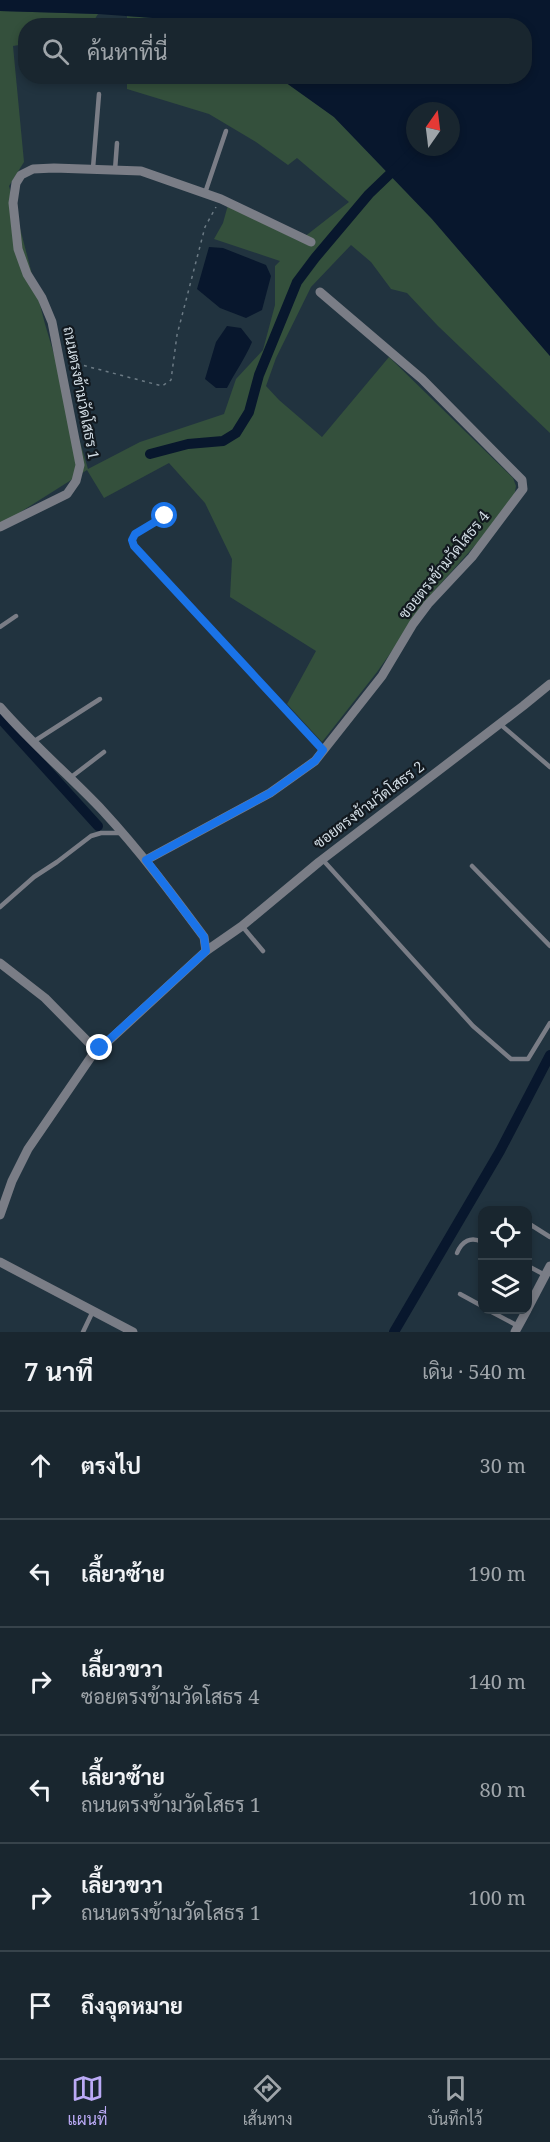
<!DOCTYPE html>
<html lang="th">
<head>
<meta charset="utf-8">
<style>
  :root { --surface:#19262f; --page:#26323b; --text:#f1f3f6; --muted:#9fa5aa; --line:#37434b; --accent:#bbaaf6 }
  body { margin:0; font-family:"Noto Serif",Sarabun,serif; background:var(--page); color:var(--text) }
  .controls { position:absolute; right:18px; bottom:18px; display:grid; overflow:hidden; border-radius:12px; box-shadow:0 3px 9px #0003 }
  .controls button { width:54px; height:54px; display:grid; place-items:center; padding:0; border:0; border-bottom:2px solid var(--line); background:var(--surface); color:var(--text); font:30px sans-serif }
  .compass { position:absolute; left:406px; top:102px; width:54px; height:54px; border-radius:50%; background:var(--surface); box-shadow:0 3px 9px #0003; rotate:14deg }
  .stop { position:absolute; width:18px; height:18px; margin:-14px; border:4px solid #1a73e8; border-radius:50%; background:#fff }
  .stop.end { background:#1a73e8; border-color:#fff; box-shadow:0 2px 6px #0008 }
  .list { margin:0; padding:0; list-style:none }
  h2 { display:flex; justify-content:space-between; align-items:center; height:78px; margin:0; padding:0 24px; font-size:26px }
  h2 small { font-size:20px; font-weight:400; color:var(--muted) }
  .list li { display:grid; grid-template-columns:39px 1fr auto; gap:18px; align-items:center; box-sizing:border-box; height:108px; padding:0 24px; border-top:2px solid var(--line) }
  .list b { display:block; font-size:22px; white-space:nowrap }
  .list p { margin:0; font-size:20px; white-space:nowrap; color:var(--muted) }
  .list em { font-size:20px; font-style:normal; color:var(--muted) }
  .icon { flex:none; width:33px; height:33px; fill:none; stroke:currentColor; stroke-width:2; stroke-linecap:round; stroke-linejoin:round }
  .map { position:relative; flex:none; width:550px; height:1332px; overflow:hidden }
  .search { position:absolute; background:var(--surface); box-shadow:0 3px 9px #0003; left:18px; right:18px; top:18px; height:66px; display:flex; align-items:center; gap:15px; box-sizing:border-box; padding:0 21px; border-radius:24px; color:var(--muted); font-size:22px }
  .sheet { height:726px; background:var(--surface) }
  nav { display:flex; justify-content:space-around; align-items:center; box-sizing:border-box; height:84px; border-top:2px solid var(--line); background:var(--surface); font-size:16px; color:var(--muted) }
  nav a { display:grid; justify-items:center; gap:3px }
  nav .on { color:var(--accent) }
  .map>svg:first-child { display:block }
</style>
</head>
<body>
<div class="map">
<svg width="550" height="1332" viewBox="0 0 550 1332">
  <rect width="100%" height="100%" fill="#21333f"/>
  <g fill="#34503c">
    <path d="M0,11L98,14L91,25L26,26L25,44L13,46L24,162L9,186L45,324L88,469L140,442L224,414L236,379L263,350L275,305V266L280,261L214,239L223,223L228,205L299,241L349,202L297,158L288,165L256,142L209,114L127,89V77H278L334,117L432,219L550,356V433L438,326L407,293L391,289L371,262L351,245L311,287L276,358L266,386L279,400L322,437L389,357L513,478L516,486L513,503L435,590L377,672L322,742L287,704L316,651L230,597L232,559L205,503L169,463L104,498L87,470L0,525Z"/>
    <path d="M127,16L167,19L180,25H127Z"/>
  </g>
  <g fill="#08172d" fill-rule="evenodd">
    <path d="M0,0H550V356L432,219L334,117L278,77L524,76V26H180L167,19L98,14L0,11ZM415,111H451V147H415Z"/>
    <path d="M209,247L223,248L266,265L271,276L262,310L246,318L220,308L197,289Z"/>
    <path d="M227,326L241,328L252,342C245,359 235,372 227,388H216L205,379L216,342Z"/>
  </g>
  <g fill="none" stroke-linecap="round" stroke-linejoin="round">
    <g stroke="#08172d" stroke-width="10">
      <path d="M150,454L188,444L223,441L236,433L249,412L259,375L297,282L315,258L369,194L418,147"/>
      <path d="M0,718L98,826"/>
      <path d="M394,1332L500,1151L550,1055"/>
    </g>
    <path stroke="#6c7b85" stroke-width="1.5" stroke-dasharray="3 4.5" stroke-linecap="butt" d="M69,364L82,365L162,386L171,380L177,335L205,227L216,207"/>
    <g stroke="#7a7d86" stroke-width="4.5">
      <path d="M93,168L99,94"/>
      <path d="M115,170L117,143"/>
      <path d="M205,193L226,131"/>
      <path d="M165,516L135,534L132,540L134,546L323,750"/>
      <path d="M0,627L16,616"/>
      <path d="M500,724L550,767"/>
      <path d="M33,742L100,699"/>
      <path d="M70,778L104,752"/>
      <path d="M322,859L473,1026L511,1059H528L550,1023"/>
      <path d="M472,866L550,946"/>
      <path d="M0,907L34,877L57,862L91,836L101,833H122"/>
      <path d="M242,926L263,951"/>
      <path d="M531,1225L550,1237"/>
      <path d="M457,1253C462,1241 471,1236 482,1242"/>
      <path d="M528,1266L545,1275"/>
      <path d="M460,1294L482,1306"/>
      <path d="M488,1310L518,1326"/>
      <path d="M83,1332L93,1311"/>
    </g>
    <g stroke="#7a7d86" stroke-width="9">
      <path d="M0,527L67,494L76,481L80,465L52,322L42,298L27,274L18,249L13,203L16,183L21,175L33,169L54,168L141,171L221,199L311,242"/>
      <path d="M0,707C32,744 70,776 103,811C140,851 172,894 204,937L206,951L91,1057L28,1149L12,1181L0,1215"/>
      <path d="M146,860L270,793L315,761L382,676L413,624L428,604L472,557L523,489L522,480L422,379L320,292"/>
      <path d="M206,951L242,926L319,862L523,706L550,684"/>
      <path d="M0,963L45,998L97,1051"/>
      <path d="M0,1262L133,1332"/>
      <path d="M528,1308L550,1266"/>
      <path d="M515,1332L527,1310"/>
    </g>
  </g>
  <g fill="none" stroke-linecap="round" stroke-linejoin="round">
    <path stroke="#1a73e8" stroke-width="8" d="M100,1048L206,951L204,937L146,860L270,793L315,761L323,750L134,546L132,540L135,534L165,516"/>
  </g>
  <g text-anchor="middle" stroke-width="4.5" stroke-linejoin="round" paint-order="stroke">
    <g font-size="15" fill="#d1dce4" stroke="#12191f">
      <text transform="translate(81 393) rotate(79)" y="5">ถนนตรงข้ามวัดโสธร 1</text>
      <text transform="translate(444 565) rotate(-51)" y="5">ซอยตรงข้ามวัดโสธร 4</text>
      <text transform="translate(369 805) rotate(-37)" y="5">ซอยตรงข้ามวัดโสธร 2</text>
    </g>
  </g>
</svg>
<div class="controls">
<button><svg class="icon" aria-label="locate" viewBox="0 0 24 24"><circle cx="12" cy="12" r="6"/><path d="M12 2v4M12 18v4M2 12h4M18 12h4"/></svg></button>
<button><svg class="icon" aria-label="layers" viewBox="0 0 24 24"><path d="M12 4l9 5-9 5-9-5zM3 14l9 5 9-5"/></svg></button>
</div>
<svg class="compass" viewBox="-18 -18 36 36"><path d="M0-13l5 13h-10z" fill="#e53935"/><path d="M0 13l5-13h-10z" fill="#9fa5aa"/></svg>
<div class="stop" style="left:165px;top:516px"></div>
<div class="stop end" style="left:100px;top:1048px"></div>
<div class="search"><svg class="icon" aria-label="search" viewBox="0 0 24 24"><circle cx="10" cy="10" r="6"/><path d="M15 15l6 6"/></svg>ค้นหาที่นี่</div>
</div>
<section class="sheet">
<h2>7 นาที<small>เดิน · 540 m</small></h2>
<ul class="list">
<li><svg class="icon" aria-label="ahead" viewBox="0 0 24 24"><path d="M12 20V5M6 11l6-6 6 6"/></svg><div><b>ตรงไป</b></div><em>30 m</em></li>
<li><svg class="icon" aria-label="left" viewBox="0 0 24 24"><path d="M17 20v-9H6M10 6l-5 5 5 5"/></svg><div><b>เลี้ยวซ้าย</b></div><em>190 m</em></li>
<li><svg class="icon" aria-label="right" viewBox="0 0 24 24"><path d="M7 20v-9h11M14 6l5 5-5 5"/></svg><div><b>เลี้ยวขวา</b><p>ซอยตรงข้ามวัดโสธร 4</p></div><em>140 m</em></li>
<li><svg class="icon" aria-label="left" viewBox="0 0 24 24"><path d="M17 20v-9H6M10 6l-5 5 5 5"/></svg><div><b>เลี้ยวซ้าย</b><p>ถนนตรงข้ามวัดโสธร 1</p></div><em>80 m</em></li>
<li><svg class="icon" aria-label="right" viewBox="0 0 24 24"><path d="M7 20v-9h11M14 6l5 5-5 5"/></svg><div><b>เลี้ยวขวา</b><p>ถนนตรงข้ามวัดโสธร 1</p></div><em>100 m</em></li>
<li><svg class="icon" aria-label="arrive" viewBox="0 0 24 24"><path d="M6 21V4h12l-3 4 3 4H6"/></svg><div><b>ถึงจุดหมาย</b></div></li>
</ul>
</section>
<nav>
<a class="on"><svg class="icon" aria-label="map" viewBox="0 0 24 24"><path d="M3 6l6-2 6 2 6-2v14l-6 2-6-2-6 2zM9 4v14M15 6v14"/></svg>แผนที่</a>
<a><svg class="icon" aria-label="directions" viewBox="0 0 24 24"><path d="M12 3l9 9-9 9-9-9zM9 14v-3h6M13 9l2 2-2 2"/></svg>เส้นทาง</a>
<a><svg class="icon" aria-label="saved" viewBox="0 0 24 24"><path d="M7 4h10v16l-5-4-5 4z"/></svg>บันทึกไว้</a>
</nav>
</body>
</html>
